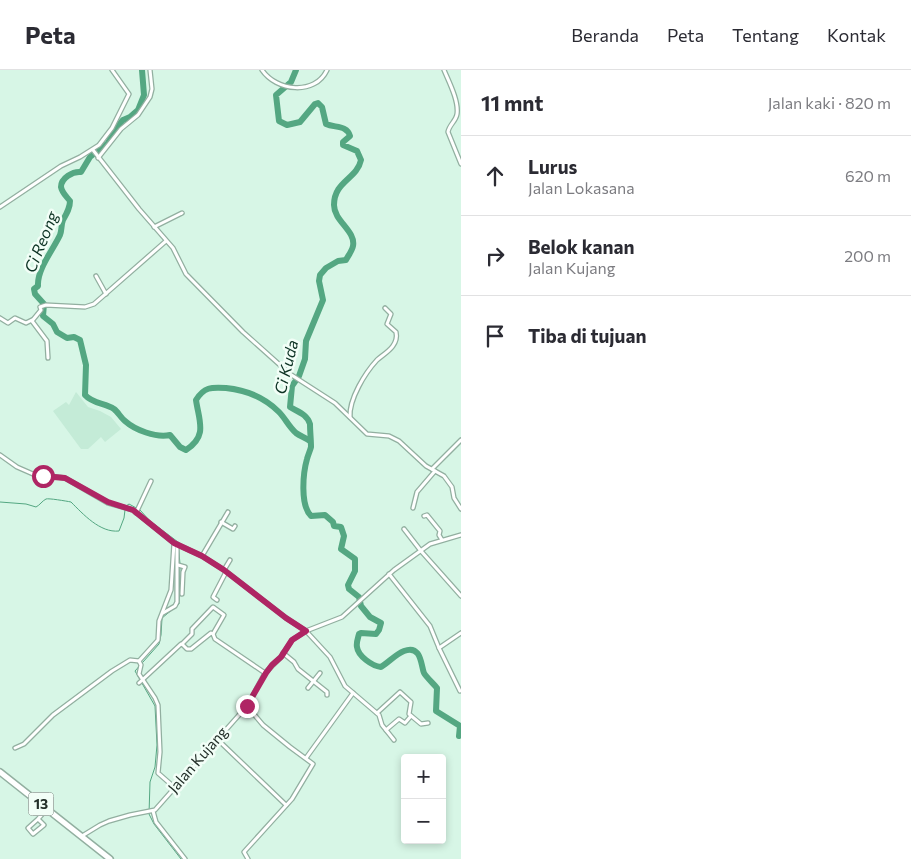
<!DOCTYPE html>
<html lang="id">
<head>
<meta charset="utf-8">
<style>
  :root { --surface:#fff; --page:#f2f2f3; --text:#2b2b33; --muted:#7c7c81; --line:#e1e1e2 }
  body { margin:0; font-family:Commissioner,sans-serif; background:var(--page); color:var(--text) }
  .controls { position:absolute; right:15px; bottom:15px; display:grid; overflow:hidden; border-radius:5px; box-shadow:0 2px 8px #0003 }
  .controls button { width:45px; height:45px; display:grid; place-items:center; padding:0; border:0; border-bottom:1px solid var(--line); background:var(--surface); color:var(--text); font:25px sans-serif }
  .stop { position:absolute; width:15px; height:15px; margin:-11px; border:4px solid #af2564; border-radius:50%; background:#fff }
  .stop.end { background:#af2564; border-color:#fff; box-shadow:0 1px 5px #0008 }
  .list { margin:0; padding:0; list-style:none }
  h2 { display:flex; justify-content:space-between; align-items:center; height:65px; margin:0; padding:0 20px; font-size:21px }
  h2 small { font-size:16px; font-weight:400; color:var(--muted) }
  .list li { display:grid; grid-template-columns:32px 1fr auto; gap:15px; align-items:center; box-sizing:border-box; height:80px; padding:0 20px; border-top:1px solid var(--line) }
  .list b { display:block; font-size:19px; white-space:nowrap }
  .list p { margin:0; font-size:16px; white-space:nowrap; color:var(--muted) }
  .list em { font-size:16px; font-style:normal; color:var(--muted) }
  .icon { flex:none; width:28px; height:28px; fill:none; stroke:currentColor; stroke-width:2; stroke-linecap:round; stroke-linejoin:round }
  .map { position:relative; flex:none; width:461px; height:789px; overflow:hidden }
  header { display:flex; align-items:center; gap:30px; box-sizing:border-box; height:70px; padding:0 25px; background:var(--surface); border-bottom:1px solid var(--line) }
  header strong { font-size:24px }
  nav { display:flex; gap:28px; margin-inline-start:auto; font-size:18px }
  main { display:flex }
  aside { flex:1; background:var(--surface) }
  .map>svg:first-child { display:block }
</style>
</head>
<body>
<header>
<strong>Peta</strong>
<nav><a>Beranda</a><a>Peta</a><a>Tentang</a><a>Kontak</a></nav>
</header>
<main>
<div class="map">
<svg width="461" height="789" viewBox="0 0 461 789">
  <rect width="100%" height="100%" fill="#d7f6e6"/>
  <path fill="#c4ebd7" d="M76,322L88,337L100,341L111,347L121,359L105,372L101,367L88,379H81L53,341L66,332L69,335Z"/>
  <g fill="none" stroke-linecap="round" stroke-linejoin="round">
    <g stroke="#54a782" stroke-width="1">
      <path d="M0,432L26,434L36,437C40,435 42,431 46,429C48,428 66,431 71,432C83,444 100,463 119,461L124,448L125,440"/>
      <path d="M126,436L129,434L140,440L150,451L178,472L180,494"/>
      <path d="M180,498L179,534L162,548L161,565L159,574L135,601L155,636L157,675L155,697L150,712L149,744L154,754L181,789"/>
    </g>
    <g stroke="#54a782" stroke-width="6">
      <path d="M142,0L144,25L138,40L130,47L123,50L116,58L108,73L90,87L81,102C73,101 61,108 61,117C62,123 67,127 70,131C70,138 67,143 63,150C61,155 62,160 60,165C53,180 37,199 38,216L34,219L35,224L44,234L43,246L53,254L57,262L67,268L74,267L80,270L86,295L85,325C93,334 105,333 114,339C118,342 121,348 125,351C135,360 156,368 170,365L180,377L186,380C208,366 199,351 196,330C204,317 211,317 226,318C246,320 265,328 279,342C285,348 289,357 296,363C300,366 306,368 310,371"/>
      <path d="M296,0L291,12L276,25L279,51L287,55L300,52L315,34L318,33L322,37L326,54C335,58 347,55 350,66L343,72V75L357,81L361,90C357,109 334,111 334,135C334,151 356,161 353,176C352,181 348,186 346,190L338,191L326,198L320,205L319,211L323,230L306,271L305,289L299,306L292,316L290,337C298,342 307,344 310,354C310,361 311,370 311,377C310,381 308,385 307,389C303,403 300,435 311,446L325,445L333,452L334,456L341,457L344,466L341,479L355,489V501L348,515L349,519L359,527L361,536L370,547L381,553L379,560L376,564L361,563L359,564C358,568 356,573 357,577C358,586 372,596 381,597C389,592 396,584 404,581C422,574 421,597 424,603C426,607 434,614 437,618L436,641L460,656L459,666L461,665"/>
    </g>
    <g stroke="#92afa0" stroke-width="5.5">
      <g id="minor">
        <path d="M262,0C276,21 315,26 327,0"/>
        <path d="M444,0C449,12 459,31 457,44C456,51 449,55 448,62L461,94"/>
        <path d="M93,80L139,139L173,178L186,204L243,262L290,304L335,333L367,364L389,366L399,371L426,396L444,406L452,417L454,428L461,439"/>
        <path d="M98,88L121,59L138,45L150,27L152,19L150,0"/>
        <path d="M0,137L61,96L80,87L99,75L112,58L129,24L112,0"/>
        <path d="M154,157L182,143"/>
        <path d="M96,206L106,224"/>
        <path d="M0,248L8,253L15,248L26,253L32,250"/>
        <path d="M48,288L47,271L32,251L41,240L40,237L46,235L85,237L94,234L166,171"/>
        <path d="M350,347C349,329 365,303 377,290C385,283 399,276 396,262L387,254L391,244L385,238"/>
        <path d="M0,385L17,397L33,404L65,408L108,433L133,440L174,473L202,486L224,500L286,548L306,561L330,587L345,616L379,645L382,655L394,670"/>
        <path d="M432,399L461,370"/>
        <path d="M413,438L417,422L435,401"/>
        <path d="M136,443L151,411"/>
        <path d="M424,446L427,445L440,461L439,465L442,470"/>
        <path d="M221,452L233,459L235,456"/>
        <path d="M404,459L421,481L461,526"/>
        <path d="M202,486L228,442"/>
        <path d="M178,495L185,497L183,502L182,524"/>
        <path d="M224,500L230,490"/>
        <path d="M389,504L430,556L439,578L460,621"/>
        <path d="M217,530L213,527L226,502"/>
        <path d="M163,543L175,536L177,532V474"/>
        <path d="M182,574L192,564V559L213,537L224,545L213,564"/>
        <path d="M439,578L461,563"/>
        <path d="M283,583L294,592L298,599L327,622V625"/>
        <path d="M139,613L181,574L183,575L187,579H191L211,563L213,564L215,569L265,603"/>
        <path d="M308,618L320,603"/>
        <path d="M247,636L263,655L290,677L313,694L292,729L244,782L248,789"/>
        <path d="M377,643L400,622L411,632L409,644L421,654L428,653"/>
        <path d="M386,660L399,649L405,653L411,646"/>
        <path d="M217,669L286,735"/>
        <path d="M15,678L24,674L53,645L112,601L130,590L139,591"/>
        <path d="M306,688L353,623"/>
        <path d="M174,717L158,703L160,682L158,635L155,628L139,604L141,595L139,591L158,570L159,551L171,520L174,473"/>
        <path d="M153,741L156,752L185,789"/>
        <path d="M38,749L28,758L33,764L44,755L38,749L47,739"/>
        <path d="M82,766L100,755L109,751L130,745L155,740L247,636L265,603L281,587L292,570L306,561L342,547L394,500L430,474L461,465"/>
      </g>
    </g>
    <g stroke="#92afa0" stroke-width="8">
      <path id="highway" d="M0,702L110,789"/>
    </g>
    <use href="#minor" stroke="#fff" stroke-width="3"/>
    <use href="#highway" stroke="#fff" stroke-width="5"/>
  </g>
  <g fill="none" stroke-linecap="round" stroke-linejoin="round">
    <path stroke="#af2564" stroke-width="6" d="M43,406L65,408L108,432L133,440L174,473L202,486L224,500L286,548L306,561L292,570L281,587L272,595L266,603L247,636"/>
  </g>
  <g text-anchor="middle" stroke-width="5" stroke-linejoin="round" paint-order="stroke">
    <rect fill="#f2fef7" stroke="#616d67" stroke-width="1" x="28.5" y="722.5" width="25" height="23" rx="4"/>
    <g font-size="14" font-weight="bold" fill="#232f29">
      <text x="41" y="739">13</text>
    </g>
    <g font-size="15" fill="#232f29" stroke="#f2fef7">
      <text transform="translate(198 690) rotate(-49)" y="5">Jalan Kujang</text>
    </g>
    <g font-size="16" font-style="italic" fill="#0d3324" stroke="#f2fef7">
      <text transform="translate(41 172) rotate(-68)" y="6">Ci Reong</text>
      <text transform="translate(286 297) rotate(-76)" y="6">Ci Kuda</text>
    </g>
  </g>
</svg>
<div class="controls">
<button>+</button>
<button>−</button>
</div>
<div class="stop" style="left:43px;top:406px"></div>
<div class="stop end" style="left:247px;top:636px"></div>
</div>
<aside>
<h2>11 mnt<small>Jalan kaki · 820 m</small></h2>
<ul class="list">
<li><svg class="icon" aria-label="ahead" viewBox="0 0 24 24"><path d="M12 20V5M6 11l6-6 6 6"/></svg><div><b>Lurus</b><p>Jalan Lokasana</p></div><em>620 m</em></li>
<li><svg class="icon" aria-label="right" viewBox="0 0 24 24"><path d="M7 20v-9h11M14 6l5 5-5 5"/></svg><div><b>Belok kanan</b><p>Jalan Kujang</p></div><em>200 m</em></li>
<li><svg class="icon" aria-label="arrive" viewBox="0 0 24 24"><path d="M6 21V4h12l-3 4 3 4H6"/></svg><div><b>Tiba di tujuan</b></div></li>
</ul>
</aside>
</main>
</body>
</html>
